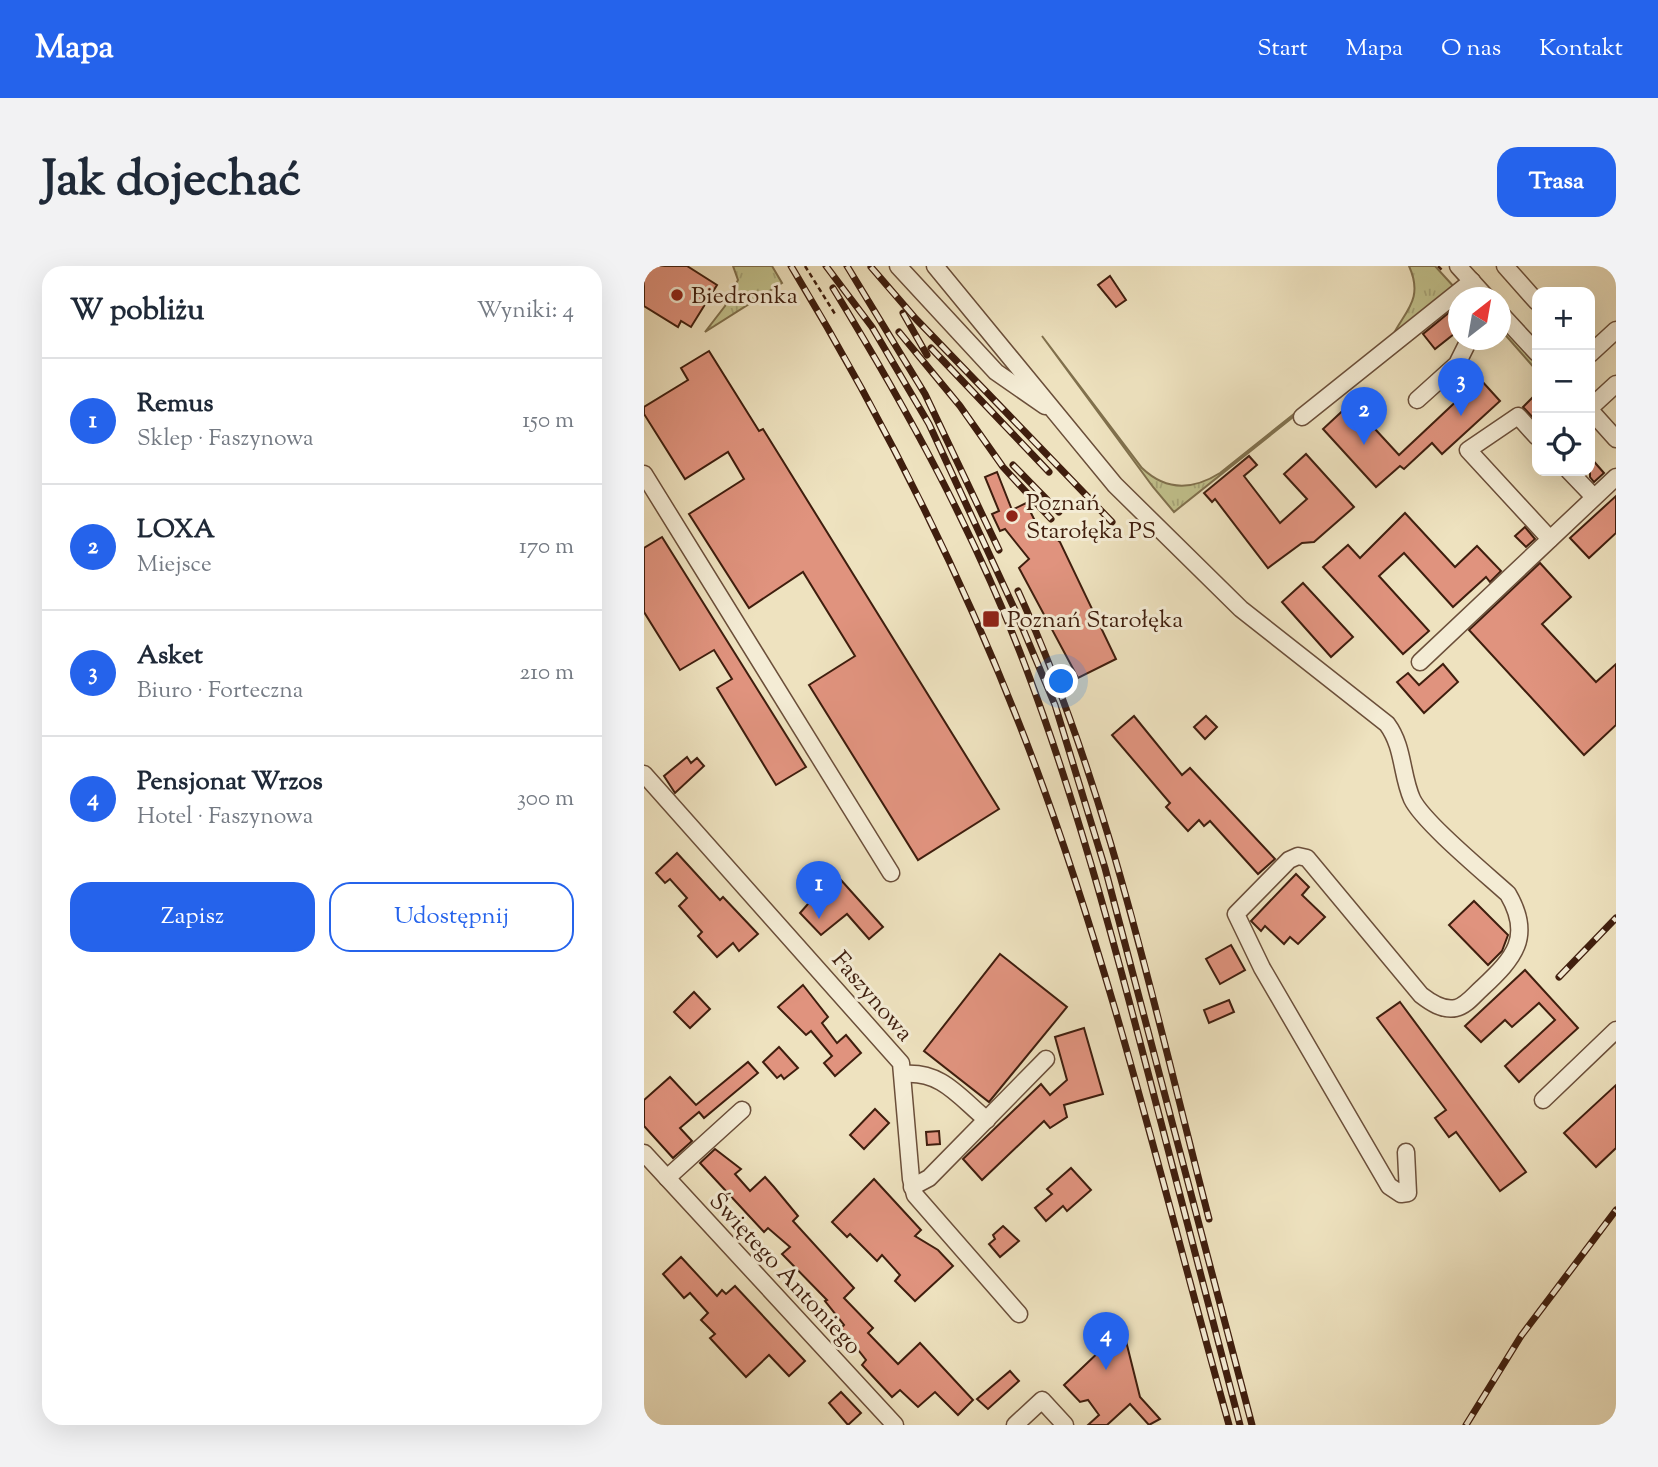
<!DOCTYPE html>
<html lang="pl">
<head>
<meta charset="utf-8">
<style>
  :root { --surface:#fff; --page:#f2f2f3; --text:#1f2937; --muted:#747a83; --line:#e0e1e3; --accent:#2563eb }
  body { margin:0; font-family:"Sorts Mill Goudy",serif; background:var(--page); color:var(--text) }
  .controls { position:absolute; right:21px; top:21px; display:grid; overflow:hidden; border-radius:14px; box-shadow:0 7px 28px #0002 }
  .controls button { width:63px; height:63px; display:grid; place-items:center; padding:0; border:0; border-bottom:2px solid var(--line); background:var(--surface); color:var(--text); font:35px sans-serif }
  .compass { position:absolute; left:804px; top:21px; width:63px; height:63px; border-radius:50%; background:var(--surface); box-shadow:0 7px 28px #0002; rotate:31deg }
  .you { position:absolute; left:418px; top:416px; width:24px; height:24px; margin:-18px; border:5px solid #fff; border-radius:50%; background:#1a73e8; box-shadow:0 0 0 10px #1a73e833 }
  .badge { display:grid; place-items:center; width:46px; height:46px; border-radius:50%; background:var(--accent); color:#fff; font-size:23px; font-weight:700 }
  .pin { position:absolute; translate:-50% -58px; filter:drop-shadow(0 2px 4px #0008) }
  .pin::after { content:''; position:absolute; top:37px; width:24px; height:21px; background:inherit; clip-path:polygon(0 0,100% 0,50% 100%) }
  .list { margin:0; padding:0; list-style:none }
  h2 { display:flex; justify-content:space-between; align-items:center; height:91px; margin:0; padding:0 28px; font-size:30px }
  h2 small { font-size:23px; font-weight:400; color:var(--muted) }
  .list li { display:grid; grid-template-columns:46px 1fr auto; gap:21px; align-items:center; box-sizing:border-box; height:126px; padding:0 28px; border-top:2px solid var(--line) }
  .list b { display:block; font-size:26px; white-space:nowrap }
  .list p { margin:0; font-size:23px; white-space:nowrap; color:var(--muted) }
  .list em { font-size:23px; font-style:normal; color:var(--muted) }
  .actions { display:flex; gap:14px; padding:21px 28px }
  .actions a { flex:1; padding:16px 0; border:2px solid var(--accent); border-radius:21px; text-align:center; font-size:24px; color:var(--accent) }
  .actions .main { background:var(--accent); color:#fff }
  .icon { flex:none; width:38px; height:38px; fill:none; stroke:currentColor; stroke-width:2; stroke-linecap:round; stroke-linejoin:round }
  .map { position:relative; flex:none; width:972px; height:1159px; overflow:hidden; border-radius:21px }
  header { display:flex; align-items:center; gap:42px; box-sizing:border-box; height:98px; padding:0 35px; background:var(--accent); color:#fff }
  header strong { font-size:33px }
  nav { display:flex; gap:38px; margin-inline-start:auto; font-size:24px }
  .intro { display:flex; align-items:center; justify-content:space-between; box-sizing:border-box; height:168px; padding:0 42px }
  h1 { margin:0; font-size:49px }
  .button { padding:18px 32px; border-radius:21px; background:var(--accent); color:#fff; font-size:24px; font-weight:700 }
  main { display:flex; gap:42px; padding:0 42px }
  aside { flex:1; background:var(--surface); border-radius:21px; box-shadow:0 7px 28px #0002 }
  .map>svg:first-child { display:block }
</style>
</head>
<body>
<header>
<strong>Mapa</strong>
<nav><a>Start</a><a>Mapa</a><a>O nas</a><a>Kontakt</a></nav>
</header>
<div class="intro"><h1>Jak dojechać</h1><a class="button">Trasa</a></div>
<main>
<aside>
<h2>W pobliżu<small>Wyniki: 4</small></h2>
<ul class="list">
<li><span class="badge">1</span><div><b>Remus</b><p>Sklep · Faszynowa</p></div><em>150 m</em></li>
<li><span class="badge">2</span><div><b>LOXA</b><p>Miejsce</p></div><em>170 m</em></li>
<li><span class="badge">3</span><div><b>Asket</b><p>Biuro · Forteczna</p></div><em>210 m</em></li>
<li><span class="badge">4</span><div><b>Pensjonat Wrzos</b><p>Hotel · Faszynowa</p></div><em>300 m</em></li>
</ul>
<div class="actions"><a class="main">Zapisz</a><a>Udostępnij</a></div>
</aside>
<div class="map">
<svg width="972" height="1159" viewBox="0 0 972 1159">
  <defs>
    <pattern id="grass-tufts" width="24" height="20" patternUnits="userSpaceOnUse" patternTransform="scale(1.75)"><rect width="24" height="20" fill="#c1c18c"/><path d="M3 7l-1-3M5 7V3M7 7l1-3M15 17l-1-3M17 17v-4M19 17l1-3" fill="none" stroke="#a7a578"/></pattern>
  </defs>
  <rect width="100%" height="100%" fill="#eee2bf"/>
  <filter id="stains"><feTurbulence type="fractalNoise" baseFrequency=".00286" numOctaves="4"/><feColorMatrix values="0 0 0 0 .2 0 0 0 0 .09 0 0 0 0 .02 0 0 0 .5 -.17"/></filter>
  <radialGradient id="worn" r=".72"><stop offset=".6" stop-color="#630" stop-opacity="0"/><stop offset="1" stop-color="#630" stop-opacity=".3"/></radialGradient>
  <g fill="url(#grass-tufts)" stroke="#80704d" stroke-width="2">
    <path d="M89,0H128L138,17L61,66L81,40L94,14Z"/>
    <path d="M765,0H791L811,22L530,246L509,221L398,70L498,202C522,225 549,224 576,207L749,69C761,45 780,33 765,0Z"/>
    <path d="M856,58L893,98V105L857,64Z"/>
  </g>
  <g fill="#e0937e" stroke="#3f1e0e" stroke-width="2">
    <path d="M0,0H43L73,19L47,61L37,55L34,61L0,40Z"/>
    <path d="M466,10L482,34L472,41L454,19Z"/>
    <path d="M807,45L815,55V64L791,83L779,68Z"/>
    <path d="M65,85L115,165L119,163L355,543L274,594L165,419L211,390L159,306L105,342L45,248L100,213L84,186L41,213L0,148V141L44,114L37,102Z"/>
    <path d="M836,113L856,135L798,188L788,177L760,203L756,200L732,221L679,163L707,137L755,189Z"/>
    <path d="M893,127V156L879,141Z"/>
    <path d="M662,188L710,241L670,276L658,277L624,302L571,233L568,236L560,227L605,190L613,199L600,210L636,257L663,233L640,208Z"/>
    <path d="M946,191L960,207L950,216L946,211Z"/>
    <path d="M353,206L368,244L382,237L392,257L406,273L409,270L416,276L472,393L434,412L375,302L385,293L361,263L356,265L348,248L355,245L341,211Z"/>
    <path d="M972,230V267L945,292L926,272Z"/>
    <path d="M761,247L811,301L833,280L857,305L846,316L842,311L809,341L760,287L735,310L785,365L759,388L679,301L704,279L716,292Z"/>
    <path d="M881,261L891,273L882,281L871,270Z"/>
    <path d="M18,271L162,501L132,519L73,422L88,413L70,384L36,404L0,346V282Z"/>
    <path d="M896,297L927,331L898,358L952,416L972,398V459L940,489L825,364Z"/>
    <path d="M659,317L709,371L687,391L638,336Z"/>
    <path d="M799,398L814,416L780,447L753,416L764,407L775,419Z"/>
    <path d="M490,450L538,509L546,502L631,593L614,608L566,555L560,560L555,554L544,565L522,541L526,537L468,469Z"/>
    <path d="M562,450L573,461L561,473L550,461Z"/>
    <path d="M43,491L47,497L53,492L60,500L31,527L20,510Z"/>
    <path d="M33,587L76,634L79,631L114,668L95,685L89,677L73,691L54,670L58,666L35,640L43,632L26,613L21,617L12,607Z"/>
    <path d="M188,604L239,661L225,673L203,648L177,669L156,647L179,621L175,616Z"/>
    <path d="M652,608L665,621L658,629L681,651L654,678L646,671L640,678L621,660L617,665L607,655Z"/>
    <path d="M830,635L864,669L858,685L844,699L805,659Z"/>
    <path d="M587,679L601,704L576,718L562,693Z"/>
    <path d="M356,688L423,741L345,836L280,785Z"/>
    <path d="M881,704L934,762L875,816L861,800L911,754L895,737L868,761L861,754L837,776L821,760Z"/>
    <path d="M159,719L184,751L178,757L193,777L202,769L217,787L191,810L180,797L188,790L167,765L162,769L134,741Z"/>
    <path d="M50,726L66,743L46,762L30,746Z"/>
    <path d="M585,734L590,746L565,757L560,744Z"/>
    <path d="M756,736L882,906L856,925L812,866L805,871L791,852L802,844L733,752Z"/>
    <path d="M440,762L459,828L420,839L423,851L406,862L400,855L338,914L319,893L397,818L406,829L423,814L411,771Z"/>
    <path d="M135,781L154,802L140,813L137,809L133,812L119,796Z"/>
    <path d="M104,796L114,807L60,852L55,846L36,862L48,875L29,892L0,860V834L26,811L52,839Z"/>
    <path d="M972,819V882L952,901L920,867Z"/>
    <path d="M231,843L245,857L220,883L206,869Z"/>
    <path d="M295,865L296,878L283,879L282,866Z"/>
    <path d="M71,883L97,903L91,908L106,925L121,911L130,921L154,950L149,955L210,1022L200,1032L229,1062L224,1067L254,1098L276,1077L329,1134L314,1149L291,1126L274,1141L256,1124L248,1131L218,1099L222,1094L197,1062L200,1059L181,1035L183,1034L138,988L146,981L124,962L120,966L56,897Z"/>
    <path d="M427,902L447,924L423,945L419,940L402,955L391,942L408,928L403,923Z"/>
    <path d="M230,913L277,964L271,970L294,984L309,1000L271,1035L251,1015L256,1009L238,989L233,995L206,968L203,971L188,956Z"/>
    <path d="M359,960L375,975L356,991L345,978L351,973L349,969Z"/>
    <path d="M37,991L73,1030L78,1024L82,1028L91,1020L161,1095L145,1110L125,1089L102,1111L66,1072L71,1068L57,1054L64,1047L46,1027L40,1032L19,1008Z"/>
    <path d="M479,1063L496,1131L516,1153L505,1159L486,1138L463,1159H444L455,1149L444,1134L436,1136L420,1119Z"/>
    <path d="M366,1105L375,1115L344,1143L333,1133Z"/>
    <path d="M197,1126L217,1147L204,1159L185,1137Z"/>
  </g>
  <g fill="none" stroke-linecap="round" stroke-linejoin="round">
    <g stroke="#6b4f3a" stroke-width="19">
      <g id="minor">
        <path d="M254,0L352,106L401,140"/>
        <path d="M291,0L471,219L597,343L743,458C760,481 757,508 768,533C779,556 842,608 864,628C889,671 870,692 838,722C830,729 822,740 812,742C799,745 786,736 777,729L663,592L654,590L645,594L592,648L618,702L745,920L757,928L764,927L762,886"/>
        <path d="M814,0L843,32"/>
        <path d="M861,0L893,36"/>
        <path d="M856,47L893,87"/>
        <path d="M946,88L972,64"/>
        <path d="M773,134L813,98L825,74"/>
        <path d="M946,142L972,118"/>
        <path d="M946,144L972,173"/>
        <path d="M658,151L828,15"/>
        <path d="M893,171L874,150L824,184L906,273"/>
        <path d="M925,205L950,231"/>
        <path d="M0,208L247,607"/>
        <path d="M776,396L972,211"/>
        <path d="M0,508L257,797L267,913L271,929L375,1048"/>
        <path d="M260,808C298,805 315,831 343,854"/>
        <path d="M899,834L972,764"/>
        <path d="M0,887L251,1159"/>
        <path d="M23,912L98,844"/>
        <path d="M268,921L285,912L402,793"/>
        <path d="M371,1159L398,1134L421,1159"/>
      </g>
    </g>
    <g stroke="#3f1e0e" stroke-width="2.5" stroke-dasharray="5 3.5" stroke-linecap="butt">
      <path d="M161,0L191,48"/>
      <path d="M794,0L800,6"/>
    </g>
    <use href="#minor" stroke="#f4ecd5" stroke-width="16"/>
    <g stroke="#3f1e0e" stroke-width="7">
      <g id="rail">
        <path d="M147,0C243,159 326,325 391,499C470,711 524,941 585,1159"/>
        <path d="M182,0L228,61L285,158L371,344L411,439L461,602L608,1159"/>
        <path d="M203,0L281,128L355,284"/>
        <path d="M227,1L272,53L468,256"/>
        <path d="M189,22C263,143 332,269 382,402C431,532 467,665 502,799C533,919 565,1039 596,1159"/>
        <path d="M259,47L283,89"/>
        <path d="M255,66L316,140L359,201L407,253"/>
        <path d="M287,82L405,206"/>
        <path d="M369,199L415,246"/>
        <path d="M374,325C465,524 510,741 565,953"/>
        <path d="M915,711L972,652"/>
        <path d="M822,1159L877,1070L972,944"/>
      </g>
    </g>
    <use href="#rail" stroke="#f4ecd5" stroke-width="4.5" stroke-dasharray="13" stroke-linecap="butt"/>
  </g>
  <g fill="#8f2418" stroke="#f4ecd5" stroke-width="2.5">
    <circle cx="33" cy="29" r="7"/>
    <circle cx="368" cy="250" r="7"/>
    <rect x="338" y="344" width="18" height="18" rx="3.5"/>
  </g>
  <g text-anchor="middle" stroke-width="6" stroke-linejoin="round" paint-order="stroke">
    <g font-size="24" fill="#3f1e0e" stroke="#f4ecd5" text-anchor="start">
      <text x="47" y="37">Biedronka</text>
      <text x="382" y="244">Poznań<tspan x="382" dy="28">Starołęka PS</tspan></text>
      <text x="363" y="361">Poznań Starołęka</text>
    </g>
    <g font-size="24" fill="#3f1e0e" stroke="#f4ecd5">
      <text transform="translate(229 730) rotate(49)" y="8">Faszynowa</text>
      <text transform="translate(142 1007) rotate(47)" y="8">Świętego Antoniego</text>
    </g>
  </g>
  <rect width="100%" height="100%" filter="url(#stains)"/>
  <rect width="100%" height="100%" fill="url(#worn)"/>
</svg>
<div class="controls">
<button>+</button>
<button>−</button>
<button><svg class="icon" aria-label="locate" viewBox="0 0 24 24"><circle cx="12" cy="12" r="6"/><path d="M12 2v4M12 18v4M2 12h4M18 12h4"/></svg></button>
</div>
<svg class="compass" viewBox="-18 -18 36 36"><path d="M0-13l5 13h-10z" fill="#e53935"/><path d="M0 13l5-13h-10z" fill="#747a83"/></svg>
<div class="you"></div>
<div class="pin badge" style="left:175px;top:653px">1</div>
<div class="pin badge" style="left:720px;top:179px">2</div>
<div class="pin badge" style="left:817px;top:150px">3</div>
<div class="pin badge" style="left:462px;top:1104px">4</div>
</div>
</main>
</body>
</html>
